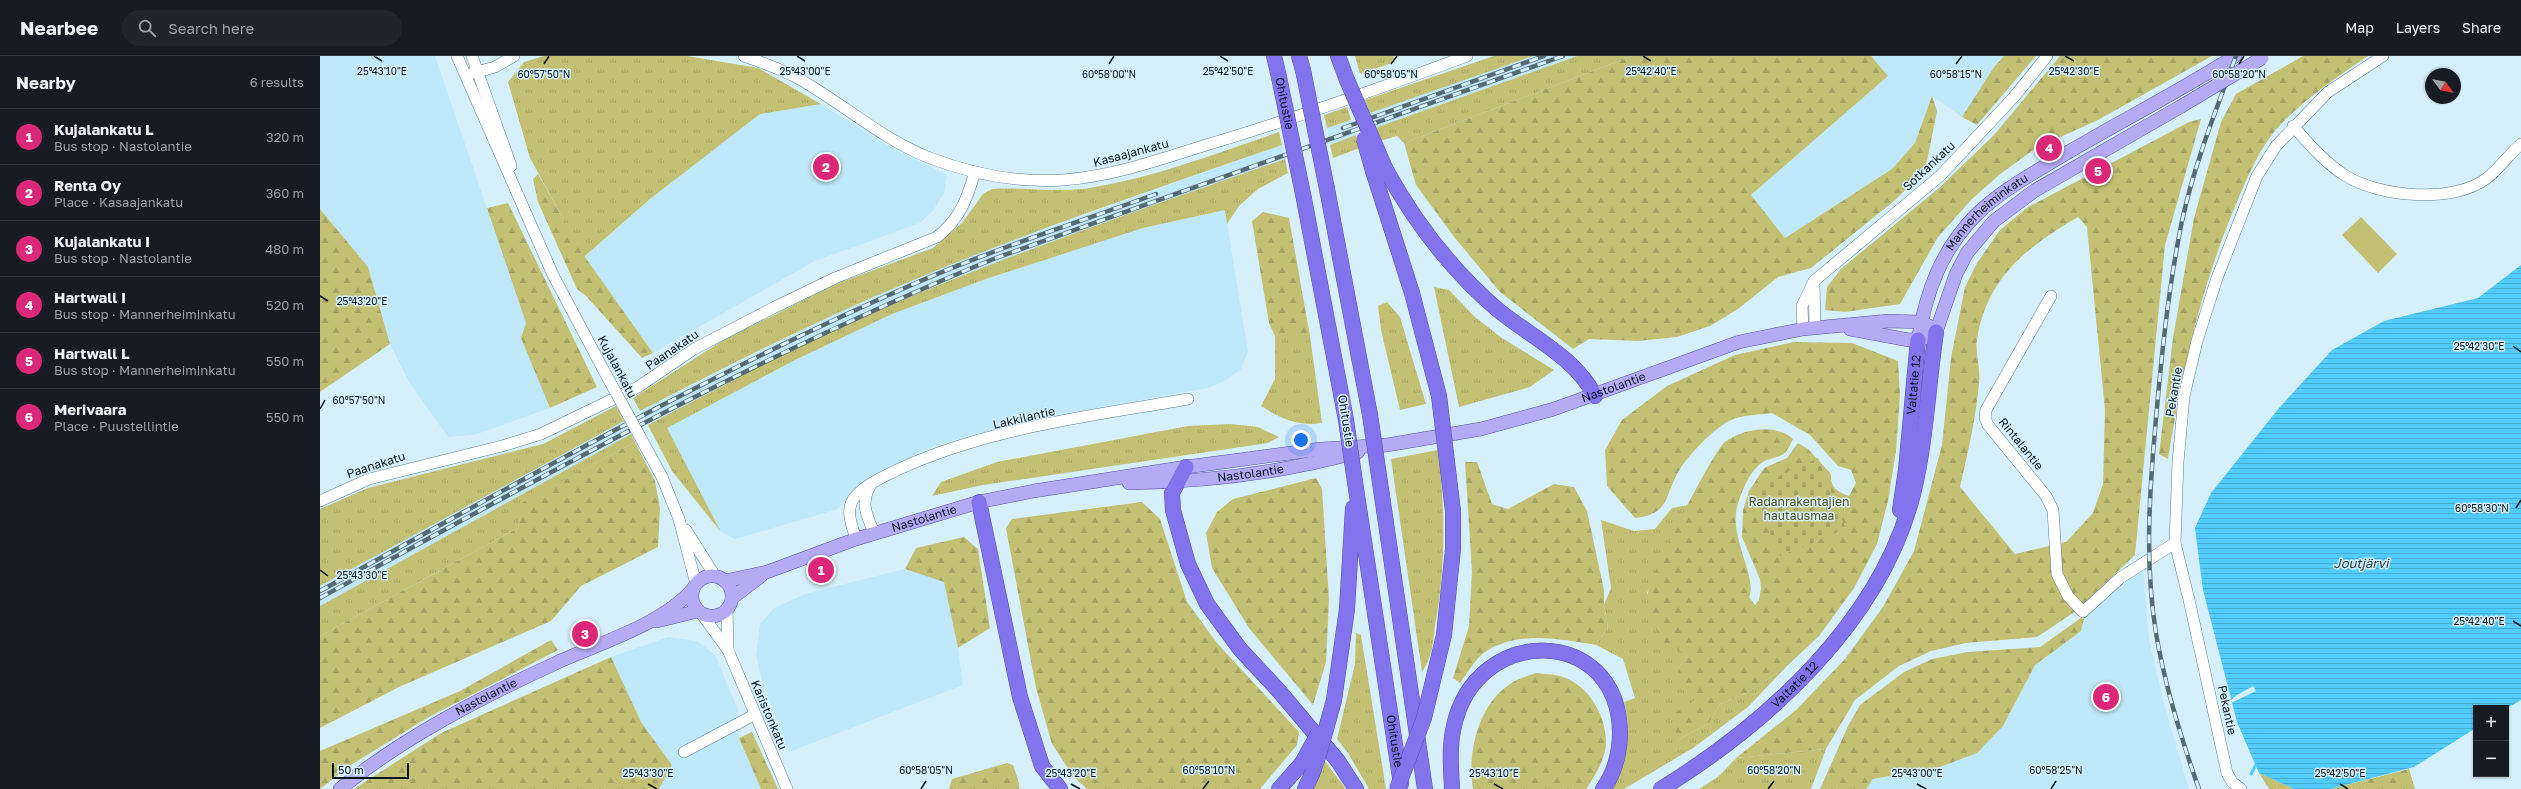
<!DOCTYPE html>
<html lang="en">
<head>
<meta charset="utf-8">
<style>
  :root { --surface:#171b24; --page:#20242c; --text:#f1f3f6; --muted:#9ea1a6; --line:#363941; --accent:#db2777 }
  body { margin:0; font-family:"Golos Text",sans-serif; background:var(--page); color:var(--text) }
  .controls { position:absolute; right:12px; bottom:12px; display:grid; overflow:hidden; border-radius:0px; box-shadow:0 1px 3px #0004 }
  .controls button { width:36px; height:36px; display:grid; place-items:center; padding:0; border:0; border-bottom:1px solid var(--line); background:var(--surface); color:var(--text); font:20px sans-serif }
  .compass { position:absolute; left:2105px; top:12px; width:36px; height:36px; border-radius:50%; background:var(--surface); box-shadow:0 1px 3px #0004; rotate:123deg }
  .scale { position:absolute; left:12px; bottom:10px; width:77px; box-sizing:border-box; padding-left:4px; border:2px solid #05151c; border-top:0; font-size:11px; line-height:14px; white-space:nowrap; color:#05151c; -webkit-text-stroke:3px #d6f0fb; paint-order:stroke }
  .you { position:absolute; left:981px; top:384px; width:14px; height:14px; margin:-10px; border:3px solid #fff; border-radius:50%; background:#1a73e8; box-shadow:0 0 0 6px #1a73e833 }
  .badge { display:grid; place-items:center; width:26px; height:26px; border-radius:50%; background:var(--accent); color:#fff; font-size:13px; font-weight:700 }
  .pin { position:absolute; translate:-50% -50%; border:2px solid #fff; box-shadow:0 1px 4px #0006 }
  .list { margin:0; padding:0; list-style:none }
  h2 { display:flex; justify-content:space-between; align-items:center; height:52px; margin:0; padding:0 16px; font-size:17px }
  h2 small { font-size:13px; font-weight:400; color:var(--muted) }
  .list li { display:grid; grid-template-columns:26px 1fr auto; gap:12px; align-items:center; box-sizing:border-box; height:56px; padding:0 16px; border-top:1px solid var(--line) }
  .list b { display:block; font-size:15px; white-space:nowrap }
  .list p { margin:0; font-size:13px; white-space:nowrap; color:var(--muted) }
  .list em { font-size:13px; font-style:normal; color:var(--muted) }
  .icon { flex:none; width:22px; height:22px; fill:none; stroke:currentColor; stroke-width:2; stroke-linecap:round; stroke-linejoin:round }
  .map { position:relative; flex:none; width:2201px; height:733px; overflow:hidden }
  header { display:flex; align-items:center; gap:24px; box-sizing:border-box; height:56px; padding:0 20px; background:var(--surface); border-bottom:1px solid var(--line) }
  header strong { font-size:19px }
  nav { display:flex; gap:22px; margin-inline-start:auto; font-size:14px }
  .search { width:280px; height:36px; background:var(--page); display:flex; align-items:center; gap:10px; box-sizing:border-box; padding:0 14px; border-radius:22px; color:var(--muted); font-size:15px }
  main { display:flex }
  aside { flex:1; background:var(--surface) }
  .map>svg:first-child { display:block }
</style>
</head>
<body>
<header>
<strong>Nearbee</strong>
<div class="search"><svg class="icon" aria-label="search" viewBox="0 0 24 24"><circle cx="10" cy="10" r="6"/><path d="M15 15l6 6"/></svg>Search here</div>
<nav><a>Map</a><a>Layers</a><a>Share</a></nav>
</header>
<main>
<aside>
<h2>Nearby<small>6 results</small></h2>
<ul class="list">
<li><span class="badge">1</span><div><b>Kujalankatu L</b><p>Bus stop · Nastolantie</p></div><em>320 m</em></li>
<li><span class="badge">2</span><div><b>Renta Oy</b><p>Place · Kasaajankatu</p></div><em>360 m</em></li>
<li><span class="badge">3</span><div><b>Kujalankatu I</b><p>Bus stop · Nastolantie</p></div><em>480 m</em></li>
<li><span class="badge">4</span><div><b>Hartwall I</b><p>Bus stop · Mannerheiminkatu</p></div><em>520 m</em></li>
<li><span class="badge">5</span><div><b>Hartwall L</b><p>Bus stop · Mannerheiminkatu</p></div><em>550 m</em></li>
<li><span class="badge">6</span><div><b>Merivaara</b><p>Place · Puustellintie</p></div><em>550 m</em></li>
</ul>
</aside>
<div class="map">
<svg width="2201" height="733" viewBox="0 0 2201 733">
  <defs>
    <pattern id="grass-tufts" width="24" height="20" patternUnits="userSpaceOnUse"><rect width="24" height="20" fill="#c3c074"/><path d="M3 7l-1-3M5 7V3M7 7l1-3M15 17l-1-3M17 17v-4M19 17l1-3" fill="none" stroke="#a6a464"/></pattern>
    <pattern id="forest-firs" width="22" height="20" patternUnits="userSpaceOnUse"><rect width="22" height="20" fill="#c3c074"/><path d="M5 1l3.5 6h-7zM16 11l3.5 6h-7z" fill="#a6a464"/></pattern>
    <pattern id="cemetery-stones" width="16" height="16" patternUnits="userSpaceOnUse"><rect width="16" height="16" fill="#c3c074"/><path d="M2 7V4a2 2 0 0 1 4 0v3zM10 15v-3a2 2 0 0 1 4 0v3z" fill="#a6a464"/></pattern>
    <pattern id="water-rules" width="6" height="5" patternUnits="userSpaceOnUse"><rect width="6" height="5" fill="#52ccfa"/><path d="M0 2.5h6" fill="none" stroke="#46aed6"/></pattern>
  </defs>
  <rect width="100%" height="100%" fill="#d6f0fb"/>
  <g fill="#bfe8fa">
    <path d="M0,0H115L206,267L202,283L230,352L154,379L128,381L89,326L70,288L48,211L0,153Z"/>
    <path d="M1213,0H1257L1055,72L1050,57Z"/>
    <path d="M1551,0H1684L1674,11L1642,61L1612,40L1595,87L1572,113L1465,182L1431,139L1568,20Z"/>
    <path d="M501,48L572,92L627,119L624,137L613,155L600,167L495,205L333,297L265,201L330,143L440,58Z"/>
    <path d="M1031,64L1036,79L1010,89L1007,72Z"/>
    <path d="M962,89L965,103L717,191L544,261L431,315L328,369L320,355L499,266L590,225L683,188Z"/>
    <path d="M905,154L928,296L921,313L907,324L888,332L719,362L644,381L610,392L538,430L518,453L415,483L401,476L346,372L475,304L572,258L666,223L823,172Z"/>
    <path d="M304,365L311,378L0,550V530Z"/>
    <path d="M585,513L624,526L638,592L643,629L469,696L442,625L436,599L440,568L454,552L485,538Z"/>
    <path d="M1823,513L1829,583L1844,648L1869,733H1546L1553,723L1620,711L1683,670L1715,609L1761,575L1765,559L1801,526Z"/>
    <path d="M348,581L377,585L395,599L418,654L419,682L441,733H339L352,709L321,666L291,601Z"/>
  </g>
  <g fill="url(#grass-tufts)">
    <path d="M224,0H367L438,12L501,48L440,58L330,143L264,201L210,102L188,26L204,6Z"/>
    <path d="M1035,0H1073L1075,6L1040,18Z"/>
    <path d="M1174,0H1213L1050,57L1045,44Z"/>
    <path d="M1257,0H1312L1084,87L1077,80L1060,85L1055,72Z"/>
    <path d="M1027,51L1031,64L1007,72L1004,59Z"/>
    <path d="M959,76L962,89C838,132 712,174 591,225C499,263 409,309 320,355L313,342L402,285L516,228L613,192L642,167L663,138L672,133C705,131 737,137 770,132C835,121 897,97 959,76Z"/>
    <path d="M1036,79L1040,92L1013,102L1010,89Z"/>
    <path d="M965,103L968,117L938,133L919,150L907,168L905,154L823,172L666,223L572,258L475,304L347,372L401,476L352,415L328,369C399,332 471,293 545,260C682,200 824,153 965,103Z"/>
    <path d="M1114,231L1129,234L1155,261L1182,282L1234,314L1210,331L1139,351Z"/>
    <path d="M1067,246L1080,261L1106,348L1080,354L1061,274L1058,250Z"/>
    <path d="M955,280H990L1002,367C979,371 960,362 941,350L955,323Z"/>
    <path d="M296,350L304,365L0,530V453L48,432L223,388Z"/>
    <path d="M910,368L938,371L959,381L948,387L663,429L612,440L621,426L677,406L868,370Z"/>
    <path d="M311,378L315,386L203,447L198,472L0,580V550Z"/>
    <path d="M1118,394C1125,453 1126,512 1115,570C1113,587 1112,602 1102,616L1071,403Z"/>
    <path d="M1368,449L1327,537L1367,599L1359,612L1378,643L1358,684L1389,667L1400,648L1427,637L1467,610L1428,651L1373,692L1304,733H1289C1305,701 1314,681 1304,646L1315,642L1303,603L1276,589L1288,571L1284,549L1291,532L1281,464L1314,475L1335,473L1352,452Z"/>
    <path d="M1036,577L1041,579L1066,733H1049L1028,697L1017,683L1035,608Z"/>
    <path d="M1506,693L1491,733H1379L1399,720L1416,702Z"/>
    <path d="M1004,704L1023,729L1025,733H992Z"/>
  </g>
  <g fill="url(#forest-firs)" fill-rule="evenodd">
    <path d="M1312,0H1551L1568,20L1431,139L1465,182L1572,113L1595,87L1612,40L1617,55L1605,115L1574,145L1491,212L1458,221L1418,253L1390,270L1357,281L1318,285L1269,283L1253,293L1180,236L1135,182L1096,129L1084,87Z"/>
    <path d="M1684,0H1716L1657,69L1642,61L1674,11Z"/>
    <path d="M1740,0H1892L1778,64L1716,92L1679,119L1652,143L1618,181L1580,248L1525,256L1505,254L1507,231L1521,213L1619,132L1674,79Z"/>
    <path d="M1983,0H2048C2017,21 1987,41 1960,69C1939,92 1928,120 1916,148C1881,231 1862,315 1848,403L1839,398L1853,282L1874,162L1901,66L1916,38Z"/>
    <path d="M1881,63L1845,189L1815,499L1756,555L1717,581L1646,587L1611,595L1579,610L1535,644L1506,693L1416,702L1476,654L1525,603L1563,551L1594,495L1622,389L1631,302L1645,231L1657,207L1680,174L1708,151L1869,66ZM1758,161L1767,171L1785,354L1783,428L1773,457L1746,486L1695,498L1640,431C1648,396 1656,362 1659,327C1661,313 1655,298 1657,284C1666,222 1708,190 1758,161Z"/>
    <path d="M218,118L265,201L333,297L322,302L267,241L257,233L218,146L213,123Z"/>
    <path d="M188,147L277,331L230,352L201,282L206,267L167,152Z"/>
    <path d="M0,153L48,211L70,288L0,336Z"/>
    <path d="M943,156L969,162L990,280H955L949,267L932,165Z"/>
    <path d="M1474,286L1532,287L1578,305L1580,339L1576,395L1568,445L1557,488L1534,532L1499,580L1467,610L1427,637L1400,648L1389,667L1358,684L1352,659L1377,643L1359,631V612L1367,599L1340,584C1337,573 1326,546 1328,537C1330,520 1393,395 1405,386C1423,373 1455,367 1473,383C1471,387 1468,394 1465,397C1458,402 1447,402 1440,408C1428,418 1421,437 1417,451C1409,482 1438,522 1429,541L1435,549L1439,544L1441,532L1440,523L1422,481L1423,454L1429,435L1444,412L1467,402L1478,387L1488,393L1511,418C1510,431 1517,436 1529,440L1536,427L1531,414L1518,410L1490,379L1452,357C1439,359 1420,359 1409,365C1391,375 1365,402 1356,420C1344,445 1347,458 1315,462L1287,430L1285,394L1302,364L1347,330L1415,299Z"/>
    <path d="M315,386L335,425L340,452L338,491L261,530L231,565L79,631L0,672V580L198,472L202,447Z"/>
    <path d="M1145,406H1157L1172,448L1188,453L1234,428L1254,431L1267,455L1284,534V549L1288,571L1276,589C1240,583 1198,574 1165,596C1155,603 1147,618 1140,627L1133,622L1149,570L1152,516Z"/>
    <path d="M996,422L1002,433L1009,543L1006,606L993,649L929,572L892,512L886,477L897,456L913,443Z"/>
    <path d="M822,446L840,463L867,546L897,587L979,676L977,689L940,733H767L753,720L732,688L716,632L686,472L692,463Z"/>
    <path d="M644,481L658,493L670,572L638,592L624,526L585,513L596,492Z"/>
    <path d="M1765,559L1761,575L1715,609L1683,670L1657,697L1620,711L1553,723L1546,733H1500L1528,670L1540,649L1584,616L1612,603L1648,596L1720,591Z"/>
    <path d="M231,584L238,594L107,662L31,709L0,733V695L140,635Z"/>
    <path d="M291,601L321,666L352,709L339,733H34L121,677Z"/>
    <path d="M1216,617C1224,618 1235,618 1243,621C1268,629 1286,659 1286,686C1286,702 1275,720 1266,733H1153C1147,697 1158,649 1190,628C1197,623 1208,620 1216,617Z"/>
    <path d="M432,676L458,733H441L419,682Z"/>
    <path d="M687,707L693,709L699,727V733H629L632,723Z"/>
    <path d="M2089,713L2095,733H2010Z"/>
    <path d="M1939,717L1974,733H1949Z"/>
  </g>
  <path fill="url(#cemetery-stones)" d="M1498,402L1526,473L1460,500L1431,433Z"/>
  <path fill="#c3c074" d="M2041,161L2077,198L2058,217L2022,179Z"/>
  <path fill="url(#water-rules)" d="M2201,209V644L2186,653L2156,652V672L2094,711L2010,733H1974L1939,717L1917,666L1883,534L1875,472L1891,437L1959,352L2012,294L2064,265L2158,242Z"/>
  <path fill="#d6f0fb" d="M1933,630L1936,635L1911,647L1910,645L1917,639Z"/>
  <g fill="none" stroke-linecap="round" stroke-linejoin="round">
    <path stroke="#52ccfa" stroke-width="3" d="M1931,718L1936,709"/>
    <g stroke="#567e8f" stroke-width="12">
      <g id="minor">
        <path d="M137,0L233,219L283,313"/>
        <path d="M152,0L191,110"/>
        <path d="M424,0C441,6 458,12 474,20C520,45 561,83 610,102C652,118 698,127 743,124C793,120 839,104 886,89C974,63 1061,32 1147,0"/>
        <path d="M153,17L175,11L194,0"/>
        <path d="M1973,70C1989,88 2005,107 2026,120C2060,141 2134,148 2167,122C2179,113 2189,98 2201,88"/>
        <path d="M1494,227L1495,272"/>
        <path d="M1731,240L1666,354L1665,362L1668,369L1726,440L1733,454L1737,518L1748,540L1763,556L1800,522L1855,487"/>
        <path d="M1483,273L1482,250L1494,225L1620,120L1694,41L1727,0"/>
        <path d="M342,421L359,463L376,528"/>
        <path d="M550,430C540,448 547,459 554,477"/>
        <path d="M0,445L49,423L182,390L221,378L318,331L374,293L453,252L515,222L617,181C640,163 647,143 655,116"/>
        <path d="M366,474L395,520"/>
        <path d="M536,483C532,470 525,454 534,442C544,429 563,421 577,414C667,372 771,360 868,343"/>
        <path d="M407,554L408,594"/>
        <path d="M381,557L408,594L467,733"/>
        <path d="M364,696L434,659"/>
        <path d="M1921,733L1912,726L1907,717L1870,548L1855,487L1858,406L1864,340L1877,285L1897,222L1937,120L1956,90L2008,36L2063,0"/>
      </g>
    </g>
    <g stroke="#5752a4" stroke-width="14">
      <g id="major">
        <path d="M1530,273L1589,284L1605,282"/>
        <path d="M1616,276L1636,218L1647,197L1674,165L1714,135L1860,51"/>
        <path id="s1" d="M1598,284C1606,236 1621,195 1655,160C1681,134 1714,117 1745,98C1801,65 1860,35 1915,0"/>
        <path id="s2" d="M809,427C885,426 965,416 1038,396"/>
        <circle cx="392" cy="540" r="20"/>
        <path id="s3" d="M405,525L447,516L536,483L659,446L714,435L866,411L1001,393L1067,389L1161,373L1234,353L1419,286L1483,273L1568,265L1601,266L1609,270L1616,276"/>
        <path d="M412,542L441,520"/>
        <path d="M337,565L378,555"/>
        <path id="s4" d="M20,733C82,682 162,641 236,607C279,587 342,569 373,533"/>
      </g>
    </g>
    <g stroke="#5752a4" stroke-width="16">
      <g id="highway">
        <path d="M954,0L959,21"/>
        <path d="M979,0L983,14"/>
        <path d="M1018,0L1027,24"/>
        <path d="M1065,112C1095,167 1130,213 1178,254C1211,281 1254,300 1275,340"/>
        <path d="M1053,115L1092,237L1119,340"/>
        <path d="M1007,133L1050,359"/>
        <path d="M984,143L1026,364"/>
        <path d="M866,411L852,437L853,454L868,508L887,548L920,593L959,635L1018,705L1036,733"/>
        <path id="s5" d="M1035,426L1081,728"/>
        <path d="M1062,440L1105,733"/>
        <path d="M659,446L700,641L722,710L740,733"/>
        <path id="s6" d="M1580,454L1586,414L1598,284"/>
        <path d="M1124,579L1133,493V455"/>
        <path d="M1014,644L1027,553L1033,452"/>
        <path d="M959,733L982,707"/>
        <path d="M985,733L992,718"/>
        <path d="M1132,733C1131,711 1129,691 1134,670C1156,568 1298,569 1300,676C1300,695 1295,717 1283,733"/>
        <path id="s7" d="M1341,733C1448,667 1561,565 1593,438C1606,385 1608,330 1616,276"/>
      </g>
    </g>
    <use href="#minor" stroke="#fff" stroke-width="11"/>
    <use href="#major" stroke="#b5abf4" stroke-width="13"/>
    <use href="#highway" stroke="#8373ed" stroke-width="15"/>
    <g stroke="#566a73" stroke-width="4.5">
      <g id="rail">
        <path d="M1023,72L1224,0"/>
        <path d="M0,535C196,428 391,316 596,227C674,193 756,167 836,138"/>
        <path d="M0,542C221,421 442,297 676,202L1243,0"/>
        <path d="M1879,733C1861,682 1845,631 1836,577C1825,510 1829,442 1835,374C1841,304 1848,233 1862,165C1874,109 1896,54 1916,0"/>
      </g>
    </g>
    <use href="#rail" stroke="#d6f0fb" stroke-width="3" stroke-dasharray="9" stroke-linecap="butt"/>
    <g stroke="#567e8f" stroke-width="12" stroke-linecap="butt">
      <path id="minor-bridge" d="M283,313L342,421"/>
    </g>
    <g stroke="#5752a4" stroke-width="14" stroke-linecap="butt">
      <path id="major-bridge" d="M1860,51L1942,2"/>
    </g>
    <g stroke="#5752a4" stroke-width="16" stroke-linecap="butt">
      <g id="highway-bridge">
        <path d="M983,14L1007,133"/>
        <path id="s8" d="M959,21L984,143"/>
        <path d="M1027,24L1065,112"/>
        <path d="M1044,83L1053,115"/>
        <path d="M1119,340L1133,455"/>
        <path d="M1050,359L1062,440"/>
        <path d="M1026,364L1035,426"/>
        <path d="M982,707L998,678"/>
        <path d="M992,718L999,698L1014,644"/>
        <path d="M1077,733L1104,662L1124,579"/>
      </g>
    </g>
    <use href="#minor-bridge" stroke="#fff" stroke-width="11"/>
    <use href="#major-bridge" stroke="#b5abf4" stroke-width="13"/>
    <use href="#highway-bridge" stroke="#8373ed" stroke-width="15"/>
  </g>
  <path fill="none" stroke="#05151c" stroke-width="1.5" d="M54,0L62,5M477,0L485,5M900,0L908,5M1323,0L1331,5M1745,0L1754,5M224,8L229,0M789,8L794,0M1071,8L1077,0M1636,8L1642,0M1919,8L1924,0M0,240L8,245M2193,290L2201,296M0,353L5,344M2196,452L2201,444M0,514L8,520M2193,565L2201,570M328,728L337,733M751,728L760,733M1174,728L1183,733M1597,728L1606,733M2020,728L2028,733M601,733L606,725M883,733L889,725M1448,733L1454,725M1731,733L1736,725"/>
  <g text-anchor="middle" stroke-width="3" stroke-linejoin="round" paint-order="stroke">
    <g font-size="12" fill="#05151c" stroke="#d6f0fb">
      <text dy="4" stroke="none"><textPath href="#s8" startOffset="27">Ohitustie</textPath></text>
      <text transform="translate(811 97) rotate(-15)" y="4">Kasaajankatu</text>
      <text transform="translate(1609 110) rotate(-43)" y="4">Sotkankatu</text>
      <text dy="4" stroke="none"><textPath href="#s1" startOffset="150">Mannerheiminkatu</textPath></text>
      <text transform="translate(352 294) rotate(-34)" y="4">Paanakatu</text>
      <text transform="translate(297 311) rotate(62)" y="4">Kujalankatu</text>
      <text dy="4" stroke="none"><textPath href="#s6" startOffset="126">Valtatie 12</textPath></text>
      <text dy="4" stroke="none"><textPath href="#s3" startOffset="913">Nastolantie</textPath></text>
      <text transform="translate(1854 336) rotate(-80)" y="4">Pekantie</text>
      <text transform="translate(704 362) rotate(-13)" y="4">Lakkilantie</text>
      <text transform="translate(1026 365) rotate(81)" y="4">Ohitustie</text>
      <text transform="translate(1701 388) rotate(51)" y="4">Rintalantie</text>
      <text transform="translate(56 409) rotate(-18)" y="4">Paanakatu</text>
      <text dy="4" stroke="none"><textPath href="#s2" startOffset="122">Nastolantie</textPath></text>
      <text dy="4" stroke="none"><textPath href="#s3" startOffset="209">Nastolantie</textPath></text>
      <text dy="4" stroke="none"><textPath href="#s7" startOffset="170">Valtatie 12</textPath></text>
      <text dy="4" stroke="none"><textPath href="#s4" startOffset="173">Nastolantie</textPath></text>
      <text transform="translate(1907 654) rotate(78)" y="4">Pekantie</text>
      <text transform="translate(449 659) rotate(67)" y="4">Karistonkatu</text>
      <text dy="4" stroke="none"><textPath href="#s5" startOffset="262">Ohitustie</textPath></text>
    </g>
    <g font-size="12" fill="#504d15" stroke="#d6f0fb">
      <text x="1479" y="450">Radanrakentajien<tspan x="1479" dy="14">hautausmaa</tspan></text>
    </g>
    <g font-size="13" font-style="italic" fill="#243e49" stroke="#d6f0fb">
      <text x="2041" y="512">Joutjärvi</text>
    </g>
  </g>
  <g font-size="10" text-anchor="middle" fill="#05151c" stroke="#d6f0fb" stroke-width="3" stroke-linejoin="round" paint-order="stroke">
    <text x="1754" y="19">25°42'30"E</text>
    <text x="62" y="19">25°43'10"E</text>
    <text x="485" y="19">25°43'00"E</text>
    <text x="908" y="19">25°42'50"E</text>
    <text x="1331" y="19">25°42'40"E</text>
    <text x="1919" y="22">60°58'20"N</text>
    <text x="224" y="22">60°57'50"N</text>
    <text x="789" y="22">60°58'00"N</text>
    <text x="1071" y="22">60°58'05"N</text>
    <text x="1636" y="22">60°58'15"N</text>
    <text x="42" y="249">25°43'20"E</text>
    <text x="2159" y="294">25°42'30"E</text>
    <text x="39" y="348">60°57'50"N</text>
    <text x="2162" y="456">60°58'30"N</text>
    <text x="42" y="523">25°43'30"E</text>
    <text x="2159" y="569">25°42'40"E</text>
    <text x="606" y="718">60°58'05"N</text>
    <text x="889" y="718">60°58'10"N</text>
    <text x="1454" y="718">60°58'20"N</text>
    <text x="1736" y="718">60°58'25"N</text>
    <text x="328" y="721">25°43'30"E</text>
    <text x="751" y="721">25°43'20"E</text>
    <text x="1174" y="721">25°43'10"E</text>
    <text x="1597" y="721">25°43'00"E</text>
    <text x="2020" y="721">25°42'50"E</text>
  </g>
</svg>
<div class="controls">
<button>+</button>
<button>−</button>
</div>
<svg class="compass" viewBox="-18 -18 36 36"><path d="M0-13l5 13h-10z" fill="#e53935"/><path d="M0 13l5-13h-10z" fill="#9ea1a6"/></svg>
<div class="scale">50 m</div>
<div class="you"></div>
<div class="pin badge" style="left:501px;top:514px">1</div>
<div class="pin badge" style="left:506px;top:111px">2</div>
<div class="pin badge" style="left:265px;top:578px">3</div>
<div class="pin badge" style="left:1729px;top:92px">4</div>
<div class="pin badge" style="left:1778px;top:115px">5</div>
<div class="pin badge" style="left:1786px;top:641px">6</div>
</div>
</main>
</body>
</html>
